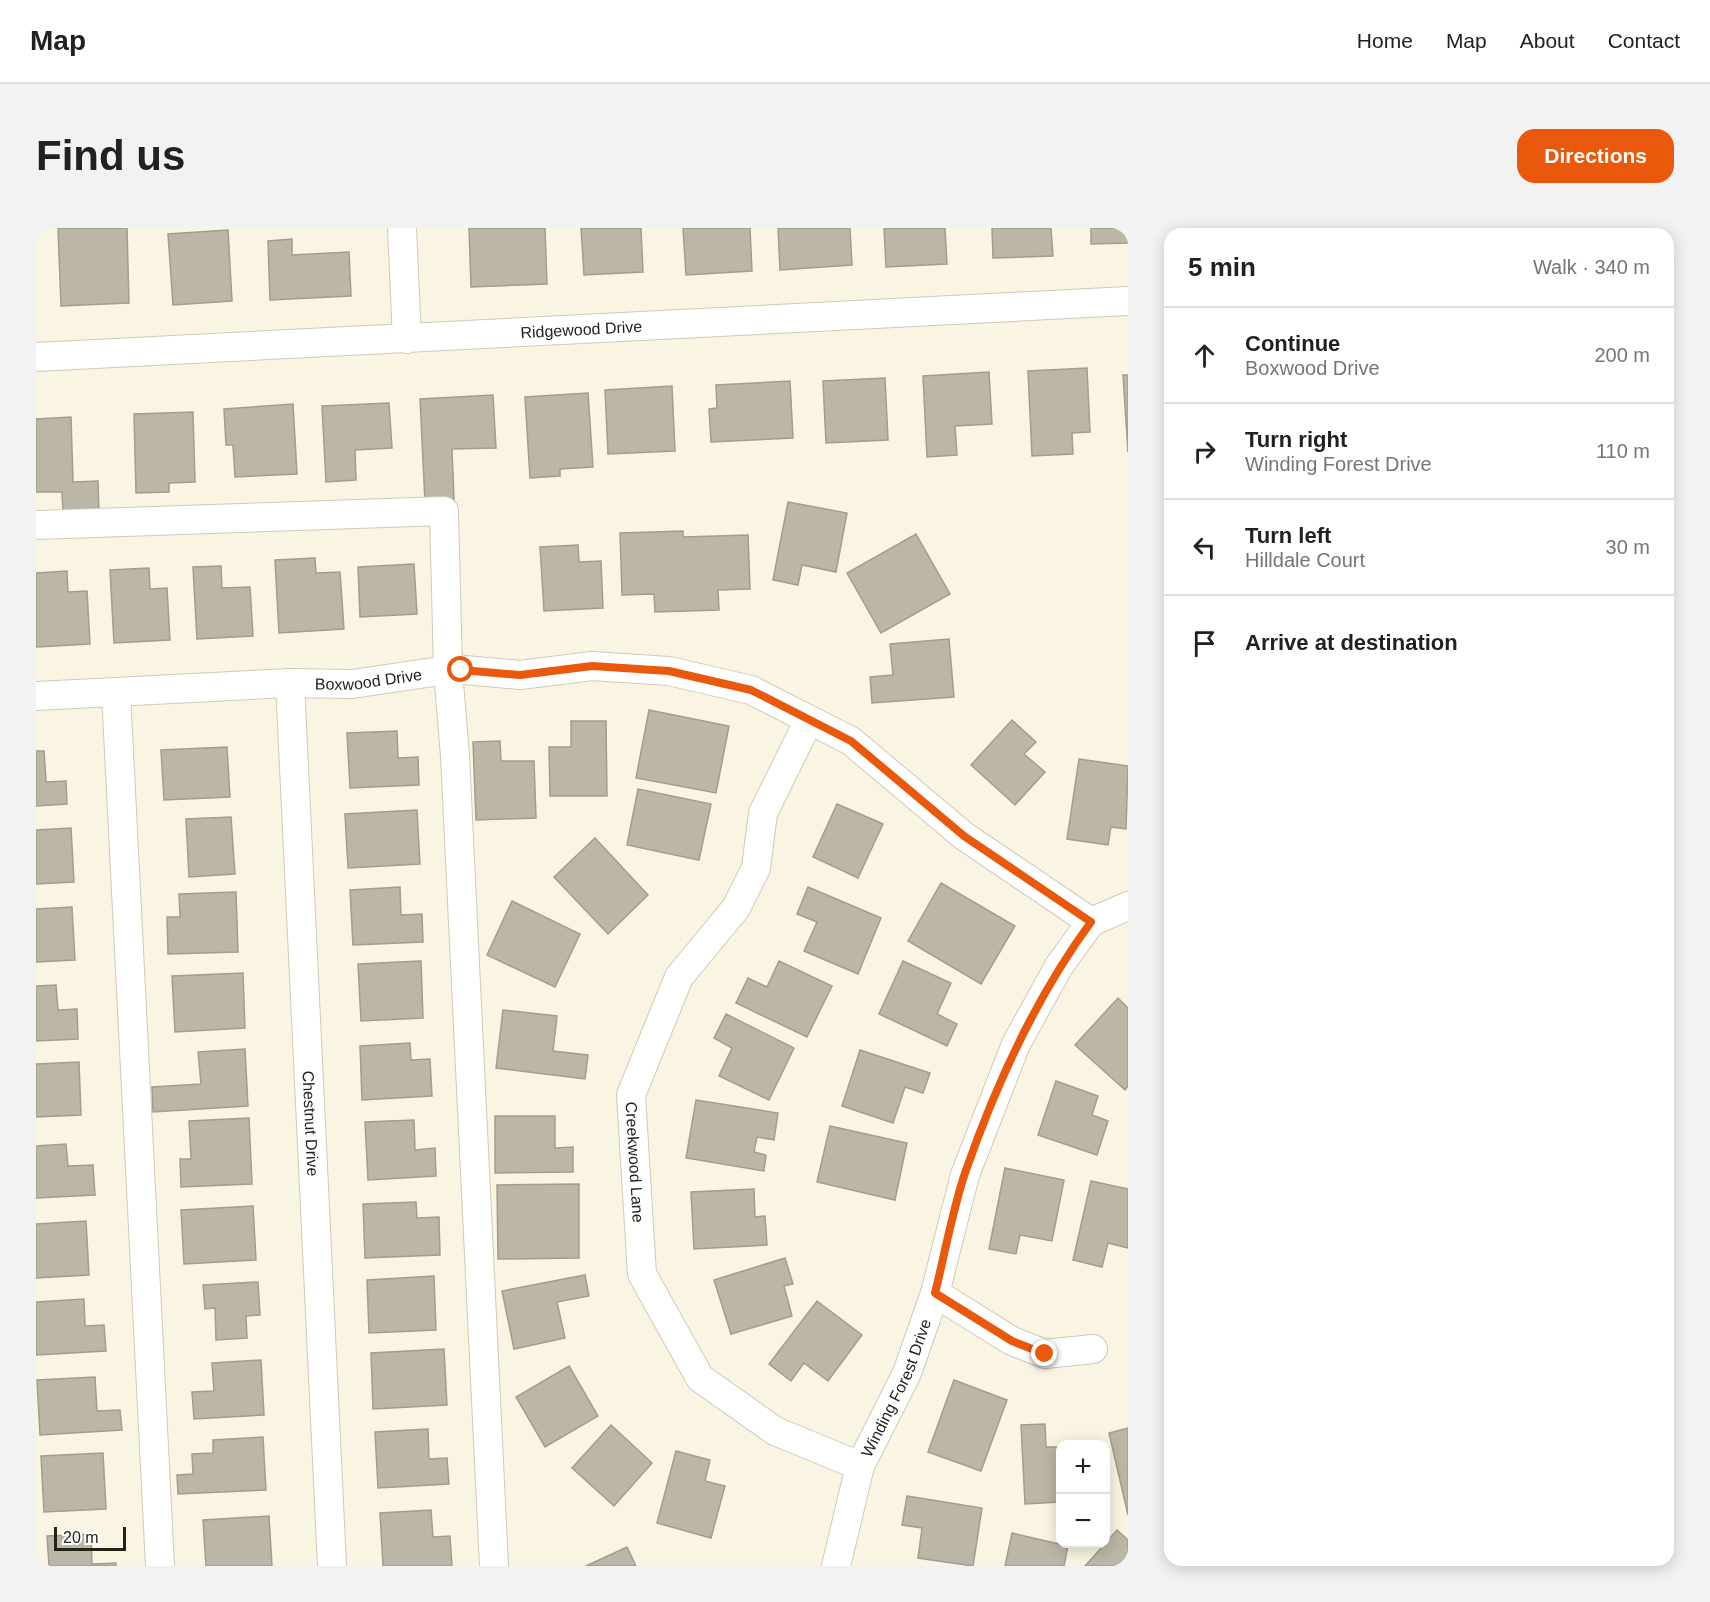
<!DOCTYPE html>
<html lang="en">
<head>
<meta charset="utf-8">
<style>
  :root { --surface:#fff; --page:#f2f2f2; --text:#202124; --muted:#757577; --line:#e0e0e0; --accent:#ea580c }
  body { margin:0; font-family:Arial,sans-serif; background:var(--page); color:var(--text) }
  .controls { position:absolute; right:18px; bottom:18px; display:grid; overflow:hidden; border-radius:12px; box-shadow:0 3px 15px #0003 }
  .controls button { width:54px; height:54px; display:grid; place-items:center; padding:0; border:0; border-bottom:2px solid var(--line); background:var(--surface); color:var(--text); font:30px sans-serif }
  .scale { position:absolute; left:18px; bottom:15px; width:72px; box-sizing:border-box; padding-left:6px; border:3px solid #22211a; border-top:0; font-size:16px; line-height:21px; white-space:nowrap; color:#22211a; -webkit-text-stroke:4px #fff; paint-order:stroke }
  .stop { position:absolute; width:18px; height:18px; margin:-14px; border:4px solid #ea580c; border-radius:50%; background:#fff }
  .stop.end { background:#ea580c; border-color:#fff; box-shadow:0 2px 6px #0008 }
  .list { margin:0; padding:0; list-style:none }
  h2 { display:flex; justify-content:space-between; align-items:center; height:78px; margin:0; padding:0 24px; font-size:26px }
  h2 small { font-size:20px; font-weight:400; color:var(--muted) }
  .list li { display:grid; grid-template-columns:39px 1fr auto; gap:18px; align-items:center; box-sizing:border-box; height:96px; padding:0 24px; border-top:2px solid var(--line) }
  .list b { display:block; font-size:22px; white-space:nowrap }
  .list p { margin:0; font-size:20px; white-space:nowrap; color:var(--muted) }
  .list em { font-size:20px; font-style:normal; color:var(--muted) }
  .icon { flex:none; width:33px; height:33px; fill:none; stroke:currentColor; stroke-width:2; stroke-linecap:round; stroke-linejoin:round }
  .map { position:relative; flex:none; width:1092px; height:1338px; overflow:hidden; border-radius:18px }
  header { display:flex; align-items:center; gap:36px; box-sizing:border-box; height:84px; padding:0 30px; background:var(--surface); border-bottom:2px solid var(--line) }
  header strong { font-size:28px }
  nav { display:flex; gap:33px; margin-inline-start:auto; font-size:21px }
  .intro { display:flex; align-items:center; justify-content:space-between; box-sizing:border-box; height:144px; padding:0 36px }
  h1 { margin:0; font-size:42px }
  .button { padding:15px 27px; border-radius:18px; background:var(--accent); color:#fff; font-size:21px; font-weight:700 }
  main { display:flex; gap:36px; padding:0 36px }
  aside { flex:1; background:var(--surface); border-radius:18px; box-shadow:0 3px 15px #0003 }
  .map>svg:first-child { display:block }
</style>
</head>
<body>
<header>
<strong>Map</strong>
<nav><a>Home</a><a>Map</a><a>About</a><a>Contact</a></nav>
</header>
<div class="intro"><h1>Find us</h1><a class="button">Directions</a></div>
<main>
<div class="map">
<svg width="1092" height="1338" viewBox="0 0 1092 1338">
  <rect width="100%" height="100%" fill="#faf5e3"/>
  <g fill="#bbb6a5" stroke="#a29d8c" stroke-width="1.5">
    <path d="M22,0H91L93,75L25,78Z"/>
    <path d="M433,0H509L511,56L435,59Z"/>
    <path d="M545,0H605L607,44L548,47Z"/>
    <path d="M647,0H714L716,43L650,47Z"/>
    <path d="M742,0H814L816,37L744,42Z"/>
    <path d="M848,0H909L911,36L850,39Z"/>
    <path d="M956,0H1015L1017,28L957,30Z"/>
    <path d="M1055,0H1092V15L1055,16Z"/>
    <path d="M192,2L196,73L137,77L132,6Z"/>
    <path d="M256,11V27L313,24L315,68L234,72L232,13Z"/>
    <path d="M1051,140L1054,204L1036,205L1037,226L996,228L992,143Z"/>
    <path d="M953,144L956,196L919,198L921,227L891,229L887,148Z"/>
    <path d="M1087,147H1092V224Z"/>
    <path d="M849,150L852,212L790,215L787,153Z"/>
    <path d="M754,153L757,210L675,214L673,181L681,180L680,157Z"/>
    <path d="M636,158L639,223L572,226L569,162Z"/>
    <path d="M552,165L557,239L524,241V248L494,250L489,169Z"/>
    <path d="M457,167L460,220L416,221L418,272L389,274L384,171Z"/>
    <path d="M353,175L356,220L319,222L320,252L290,254L286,178Z"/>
    <path d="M257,176L261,246L199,249L197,217H190L188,181Z"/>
    <path d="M157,184L159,254L133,255V264L100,265L98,186Z"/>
    <path d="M35,189L37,254L62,253L63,284L27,285L26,264H0V191Z"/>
    <path d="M752,274L811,285L800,344L766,337L762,357L737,352Z"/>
    <path d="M647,303V309L712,307L714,361L682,362L683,382L619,384L618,366L586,367L584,305Z"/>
    <path d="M880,306L914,366L845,405L811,345Z"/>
    <path d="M542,317L543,334L565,333L567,380L508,383L504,319Z"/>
    <path d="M279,330L280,345L304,344L308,401L243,405L239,332Z"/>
    <path d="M378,336L381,386L324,389L322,339Z"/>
    <path d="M185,338L186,360L214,359L217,408L161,411L157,339Z"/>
    <path d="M113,340L114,361L131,360L134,412L78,415L74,342Z"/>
    <path d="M31,343L32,364L51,363L54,416L0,419V345Z"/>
    <path d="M913,411L918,469L836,475L834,449L857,447L854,416Z"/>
    <path d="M613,482L693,498L680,565L600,550Z"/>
    <path d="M976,492L1000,514L988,526L1009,544L979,577L935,537Z"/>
    <path d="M535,493H570L571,568H514L513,519H535Z"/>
    <path d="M361,503L362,530L382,529L383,557L314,560L311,505Z"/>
    <path d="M464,513L465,533H498L500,590L440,592L437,514Z"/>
    <path d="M191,519L194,569L128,572L125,522Z"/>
    <path d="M0,523H8L10,554L30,553L31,576L0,578Z"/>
    <path d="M1043,531L1092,538L1090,601L1075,599L1072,617L1031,611Z"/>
    <path d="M602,561L675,576L663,632L591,617Z"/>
    <path d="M801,576L847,596L822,650L777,629Z"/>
    <path d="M381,582L384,636L312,640L309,586Z"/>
    <path d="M195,589L199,646L153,649L150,591Z"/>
    <path d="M35,600L38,654L0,656V602Z"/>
    <path d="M559,610L612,667L572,706L518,649Z"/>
    <path d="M905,655L979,698L945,756L872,713Z"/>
    <path d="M364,659L365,687L386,686L387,714L317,717L314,662Z"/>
    <path d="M772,659L845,690L822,746L768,723L781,694L761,686Z"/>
    <path d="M200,664L202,724L132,726L131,689H144L143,666Z"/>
    <path d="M476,673L544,706L519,759L451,727Z"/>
    <path d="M36,679L39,732L0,734V681Z"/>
    <path d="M385,733L387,790L325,793L322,736Z"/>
    <path d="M743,733L796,758L771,809L700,775L712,750L731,759Z"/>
    <path d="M867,733L915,755L901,786L921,796L911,818L843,786Z"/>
    <path d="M207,745L209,800L139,804L136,748Z"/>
    <path d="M20,757L22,782L41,781L42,811L0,813V758Z"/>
    <path d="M1082,770L1092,780V858L1089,862L1039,817Z"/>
    <path d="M467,782L521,788L517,823L552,827L549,851L460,840Z"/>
    <path d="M690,786L758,820L733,872L683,848L696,820L678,810Z"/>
    <path d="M374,815L375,832L394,831L396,868L326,872L324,818Z"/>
    <path d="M209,821L212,878L117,884L116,859L165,856L162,824Z"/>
    <path d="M824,822L894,845L887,865L869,859L857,895L806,878Z"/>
    <path d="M43,834L45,887L0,889V836Z"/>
    <path d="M1020,853L1062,868L1056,887L1072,893L1061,927L1002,907Z"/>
    <path d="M660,872L742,885L738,912L721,909L718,924L730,927L728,943L650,930Z"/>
    <path d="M459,888H519V920L537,919V944L459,945Z"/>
    <path d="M213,890L216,956L145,959L144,931H155L153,893Z"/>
    <path d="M378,892L379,922L399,920L400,948L332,952L329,894Z"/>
    <path d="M794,898L871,915L859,972L781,954Z"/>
    <path d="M30,916L32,938L57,937L59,967L0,970V918Z"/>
    <path d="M969,940L1028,952L1016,1013L984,1007L980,1026L953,1021Z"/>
    <path d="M1055,953L1092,961V1020L1072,1015L1066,1039L1037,1032Z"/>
    <path d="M543,956V1030L462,1031L461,957Z"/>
    <path d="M718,961L719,989L729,988L731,1017L658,1021L655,964Z"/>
    <path d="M380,974L381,990L403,989L404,1027L329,1030L327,976Z"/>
    <path d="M217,978L220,1032L148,1036L145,982Z"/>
    <path d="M50,993L53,1047L0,1050V996Z"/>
    <path d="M749,1030L757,1056L748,1058L756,1088L695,1106L678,1052Z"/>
    <path d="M549,1047L553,1068L521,1074L529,1110L478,1121L466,1063Z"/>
    <path d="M398,1048L400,1102L333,1105L331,1052Z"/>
    <path d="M222,1054L224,1087L210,1088L211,1110L180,1112L179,1080L169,1081L167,1057Z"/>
    <path d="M48,1071L49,1098L68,1097L70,1123L0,1127V1074Z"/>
    <path d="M781,1073L826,1107L792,1153L768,1135L755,1153L733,1136Z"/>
    <path d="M408,1121L411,1177L337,1181L335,1125Z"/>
    <path d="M225,1132L228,1187L158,1191L156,1164L178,1163L176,1135Z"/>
    <path d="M533,1138L562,1188L509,1219L480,1169Z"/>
    <path d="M59,1149L61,1183L84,1182L86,1202L4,1207L1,1152Z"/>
    <path d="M918,1152L971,1172L945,1243L892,1224Z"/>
    <path d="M1009,1196L1010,1219H1024V1274L989,1276L985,1197Z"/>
    <path d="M575,1197L616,1235L578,1278L536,1240Z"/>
    <path d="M1092,1200V1287L1073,1205Z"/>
    <path d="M392,1201L393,1231L411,1230L413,1256L342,1260L339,1204Z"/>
    <path d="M227,1209L230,1262L142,1266L141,1247L157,1246L156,1226L177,1225V1212Z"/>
    <path d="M640,1223L674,1232L669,1253L689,1258L675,1310L621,1295Z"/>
    <path d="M67,1225L70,1281L8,1284L5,1228Z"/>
    <path d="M871,1268L946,1280L937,1338L882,1330L886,1300L866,1297Z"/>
    <path d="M395,1282L397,1309L414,1308L416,1338H347L344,1285Z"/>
    <path d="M233,1288L236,1338H170L167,1292Z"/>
    <path d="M1081,1302L1092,1312V1338H1049Z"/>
    <path d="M976,1305L1032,1318L1028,1338H969Z"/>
    <path d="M55,1306L56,1336L80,1335V1338H13L11,1308Z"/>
    <path d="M591,1319L600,1338H550Z"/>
  </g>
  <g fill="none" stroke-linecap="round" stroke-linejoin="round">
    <g stroke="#cfcab8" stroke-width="30">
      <g id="minor">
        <path d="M366,0L371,111"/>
        <path id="s1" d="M0,129L1092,73"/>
        <path d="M0,297L408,283L412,443L419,528L458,1338"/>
        <path id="s2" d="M254,455L296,1338"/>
        <path d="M80,464L124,1338"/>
        <path id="s3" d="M0,468L254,455L316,456L418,441L484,447L556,438L633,443L715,462L815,513L928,608L1055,694"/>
        <path id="s4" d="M773,492L727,585L720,640L700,680L643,749L595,867L606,1046L664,1150L739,1203L824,1238"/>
        <path d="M899,1065L976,1113L1009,1126L1057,1121"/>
        <path id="s5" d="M800,1338L824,1238L871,1145L899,1065L929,947L980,816L1023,738L1055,694L1092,678"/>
      </g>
    </g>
    <use href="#minor" stroke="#fff" stroke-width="28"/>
  </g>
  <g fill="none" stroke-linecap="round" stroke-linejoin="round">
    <path stroke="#ea580c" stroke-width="8" d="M425,442L484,447L556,438L633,443L715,462L815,513L928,608L1055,694C999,770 960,856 929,945C916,984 909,1025 899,1065L976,1113L1009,1126"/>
  </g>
  <g text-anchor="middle" stroke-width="6" stroke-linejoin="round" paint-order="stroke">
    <g font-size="16" fill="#22211a" stroke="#fff">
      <text dy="6" stroke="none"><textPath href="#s1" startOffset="546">Ridgewood Drive</textPath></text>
      <text dy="6" stroke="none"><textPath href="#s3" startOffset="333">Boxwood Drive</textPath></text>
      <text dy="6" stroke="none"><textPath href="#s2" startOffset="441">Chestnut Drive</textPath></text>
      <text dy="6" stroke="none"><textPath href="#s4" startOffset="488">Creekwood Lane</textPath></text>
      <text dy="6" stroke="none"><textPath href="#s5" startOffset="189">Winding Forest Drive</textPath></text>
    </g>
  </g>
</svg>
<div class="controls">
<button>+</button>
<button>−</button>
</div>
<div class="scale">20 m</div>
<div class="stop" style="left:425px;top:442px"></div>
<div class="stop end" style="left:1009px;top:1126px"></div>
</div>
<aside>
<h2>5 min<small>Walk · 340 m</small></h2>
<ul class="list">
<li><svg class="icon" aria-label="ahead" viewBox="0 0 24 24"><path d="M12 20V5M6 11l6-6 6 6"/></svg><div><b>Continue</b><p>Boxwood Drive</p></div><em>200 m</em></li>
<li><svg class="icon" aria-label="right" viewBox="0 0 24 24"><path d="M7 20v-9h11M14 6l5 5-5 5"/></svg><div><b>Turn right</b><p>Winding Forest Drive</p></div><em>110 m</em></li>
<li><svg class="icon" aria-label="left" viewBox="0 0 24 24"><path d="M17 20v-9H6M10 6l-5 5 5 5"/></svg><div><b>Turn left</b><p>Hilldale Court</p></div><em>30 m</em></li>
<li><svg class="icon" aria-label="arrive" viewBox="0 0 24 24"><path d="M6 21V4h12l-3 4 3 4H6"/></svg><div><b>Arrive at destination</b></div></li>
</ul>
</aside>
</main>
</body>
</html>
